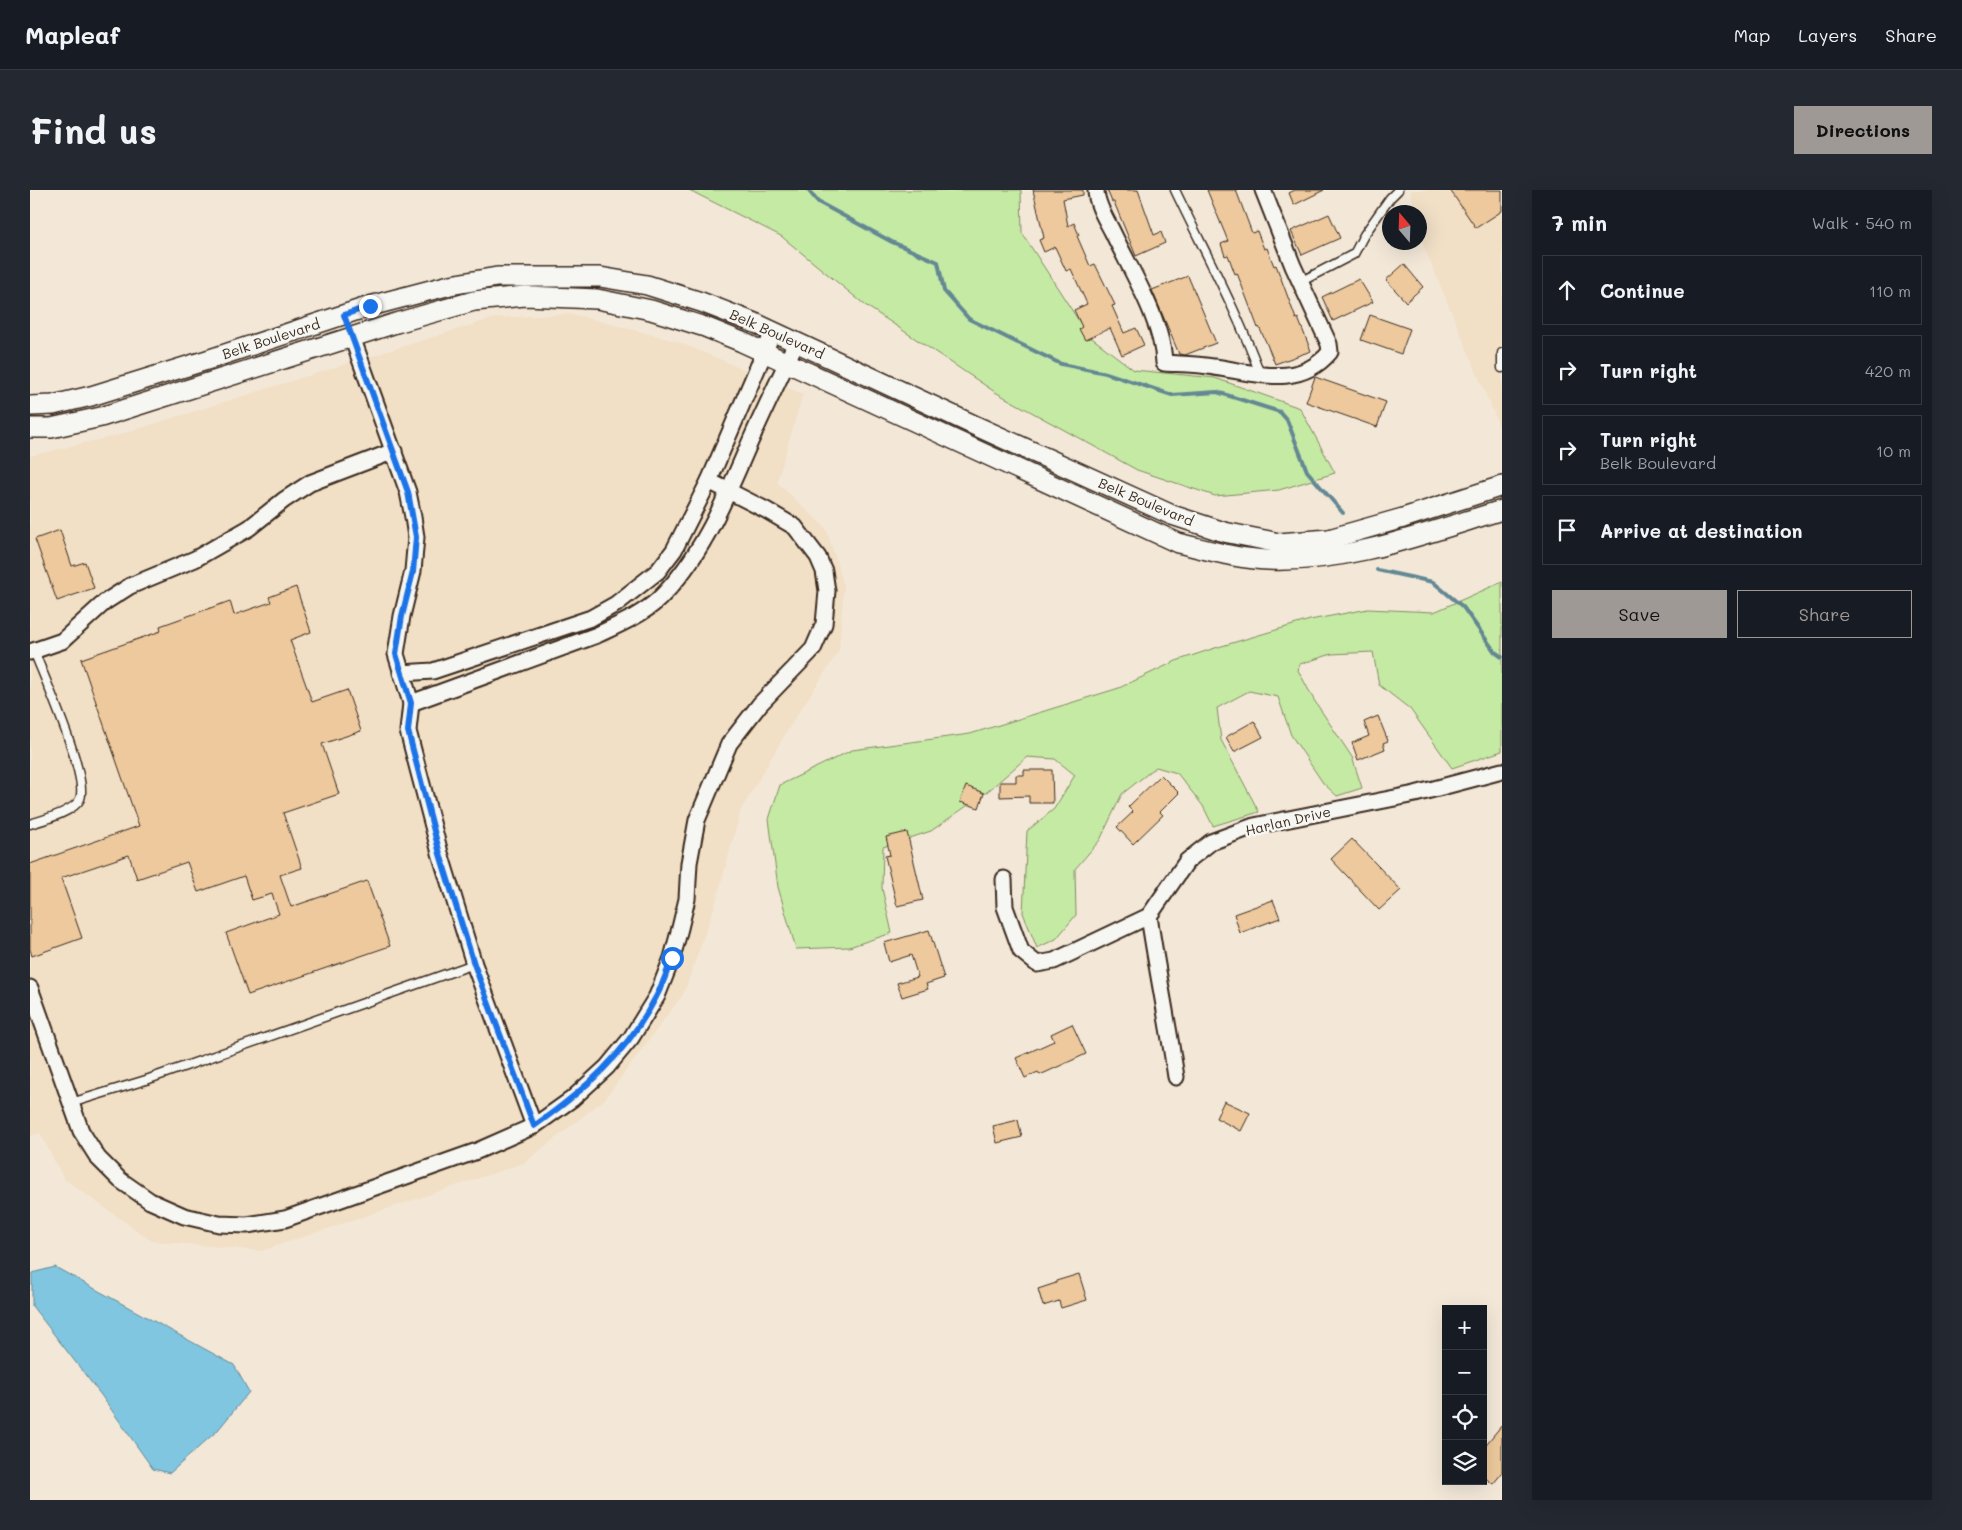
<!DOCTYPE html>
<html lang="en">
<head>
<meta charset="utf-8">
<style>
  :root { --surface:#171b24; --page:#242831; --text:#f1f3f6; --muted:#9ea1a6; --line:#363941; --accent:#9f9995 }
  body { margin:0; font-family:Mali,sans-serif; background:var(--page); color:var(--text) }
  .controls { position:absolute; right:15px; bottom:15px; display:grid; overflow:hidden; border-radius:0px; box-shadow:0 5px 20px #0002 }
  .controls button { width:45px; height:45px; display:grid; place-items:center; padding:0; border:0; border-bottom:1px solid var(--line); background:var(--surface); color:var(--text); font:25px sans-serif }
  .compass { position:absolute; left:1352px; top:15px; width:45px; height:45px; border-radius:50%; background:var(--surface); box-shadow:0 5px 20px #0002; rotate:341deg }
  .stop { position:absolute; width:15px; height:15px; margin:-11px; border:4px solid #1a73e8; border-radius:50%; background:#fff }
  .stop.end { background:#1a73e8; border-color:#fff; box-shadow:0 1px 5px #0008 }
  .list { margin:0; padding:0; list-style:none }
  h2 { display:flex; justify-content:space-between; align-items:center; height:65px; margin:0; padding:0 20px; font-size:21px }
  h2 small { font-size:16px; font-weight:400; color:var(--muted) }
  .list li { display:grid; grid-template-columns:32px 1fr auto; gap:15px; align-items:center; box-sizing:border-box; height:70px; margin:0 10px 10px; padding:0 10px; border:1px solid var(--line); border-radius:0px }
  .list b { display:block; font-size:19px; white-space:nowrap }
  .list p { margin:0; font-size:16px; white-space:nowrap; color:var(--muted) }
  .list em { font-size:16px; font-style:normal; color:var(--muted) }
  .actions { display:flex; gap:10px; padding:15px 20px }
  .actions a { flex:1; padding:11px 0; border:1px solid var(--accent); border-radius:0px; text-align:center; font-size:18px; color:var(--accent) }
  .actions .main { background:var(--accent); color:#111 }
  .icon { flex:none; width:28px; height:28px; fill:none; stroke:currentColor; stroke-width:2; stroke-linecap:round; stroke-linejoin:round }
  .map { position:relative; flex:none; width:1472px; height:1310px; overflow:hidden; border-radius:0px }
  header { display:flex; align-items:center; gap:30px; box-sizing:border-box; height:70px; padding:0 25px; background:var(--surface); border-bottom:1px solid var(--line) }
  header strong { font-size:24px }
  nav { display:flex; gap:28px; margin-inline-start:auto; font-size:18px }
  .intro { display:flex; align-items:center; justify-content:space-between; box-sizing:border-box; height:120px; padding:0 30px }
  h1 { margin:0; font-size:35px }
  .button { padding:12px 22px; border-radius:0px; background:var(--accent); color:#111; font-size:18px; font-weight:700 }
  main { display:flex; gap:30px; padding:0 30px }
  aside { flex:1; background:var(--surface); border-radius:0px; box-shadow:0 5px 20px #0002 }
  .map>svg:first-child { display:block }
</style>
</head>
<body>
<header>
<strong>Mapleaf</strong>
<nav><a>Map</a><a>Layers</a><a>Share</a></nav>
</header>
<div class="intro"><h1>Find us</h1><a class="button">Directions</a></div>
<main>
<div class="map">
<svg width="1472" height="1310" viewBox="0 0 1472 1310">
  <rect width="100%" height="100%" fill="#f3e8d8"/>
  <filter id="ink" filterUnits="userSpaceOnUse"><feTurbulence type="fractalNoise" baseFrequency=".02" numOctaves="2"/><feDisplacementMap in="SourceGraphic" scale="10" xChannelSelector="R" yChannelSelector="G"/><feConvolveMatrix kernelMatrix="1 2 1 2 8 2 1 2 1" color-interpolation-filters="sRGB"/></filter>
  <g filter="url(#ink)">
    <g fill="#f1dfc6">
      <path d="M1380,0H1472V243L1392,52L1390,41V22H1385Z"/>
      <path d="M542,124L646,151L773,204L747,292L796,338L814,396L809,461L760,536L711,620L686,712L654,803L575,909L494,973L231,1061L122,1051L34,989L10,943L0,946V266L88,245L464,128Z"/>
    </g>
    <g fill="#c5eaa4" stroke="#808a61">
      <path d="M659,0H991L992,43L1058,145L1104,180L1185,188L1270,218L1305,283L1249,300L1185,306L1107,280L965,202L835,115L751,46Z"/>
      <path d="M1472,392V561L1422,578L1380,519L1349,495L1343,462L1302,464L1270,474L1268,480L1284,510L1322,567L1332,598L1307,606L1293,593L1261,545L1248,507L1219,501L1187,518L1191,550L1229,622L1183,636L1173,616L1147,583L1126,577L1092,604L1070,650L1045,679L1046,725L1026,749L1007,758L993,723L997,641L1024,619L1045,585L1025,569L997,567L957,602L901,641L853,657L852,698L862,743L819,757L766,759L748,697L739,629L750,595L822,560L940,544L1089,498L1146,471L1185,458L1280,430L1338,419L1404,422Z"/>
    </g>
    <path fill="#80c6e1" stroke="#648893" d="M25,1077L204,1175L219,1202L188,1240L140,1283L123,1279L71,1205L2,1116V1083Z"/>
    <g fill="none" stroke-linecap="round" stroke-linejoin="round">
      <g stroke="#648893" stroke-width="4">
        <path d="M778,0L788,12L862,52L908,72L914,101L939,129L1031,174L1076,183L1142,205L1187,202L1250,222L1257,230L1277,281L1313,323"/>
        <path d="M1347,380L1403,392L1433,417L1465,462L1472,467"/>
      </g>
    </g>
    <g fill="#edc99d" stroke="#3b2a1e">
      <path d="M1003,0H1053V5L1033,9L1038,36L1044,33L1049,45L1047,46L1060,76L1065,74L1085,115L1082,116L1094,143L1106,138L1114,155L1092,165L1080,138L1055,150L1049,139L1052,137L1044,120L1057,114L1041,79L1036,81L1025,57L1014,62L1009,50L1014,48Z"/>
      <path d="M1077,0H1108L1124,45L1131,42L1135,53L1106,66L1084,12H1082Z"/>
      <path d="M1177,0H1206L1222,43L1227,41L1234,59L1237,58L1244,76L1246,75L1266,129L1268,128L1281,161L1245,174L1236,152L1229,137L1228,138L1207,83L1205,84L1198,65L1195,66L1191,54L1198,51Z"/>
      <path d="M1265,0H1294L1264,15L1259,3Z"/>
      <path d="M1420,0H1472V21L1446,38Z"/>
      <path d="M1299,24L1310,48L1272,65L1261,41Z"/>
      <path d="M1374,74L1393,97L1376,112L1356,90Z"/>
      <path d="M1158,86L1186,153L1155,165L1149,164L1122,100Z"/>
      <path d="M1329,89L1343,112L1303,131L1292,107Z"/>
      <path d="M1340,125L1380,139L1371,164L1331,150Z"/>
      <path d="M1285,187L1356,212L1347,237L1276,212Z"/>
      <path d="M30,340L42,376L55,372L64,398L27,411L5,349Z"/>
      <path d="M266,397L281,442L260,450L282,512L317,500L331,541L292,554L309,604L253,623L272,678L250,685L261,717L337,691L360,756L218,805L196,743L249,724L242,704L222,710L214,686L168,702L157,672L107,689L99,665L31,688L52,748L2,766L0,759V674L109,636L51,469L131,441L130,436L200,411L204,425L241,412L239,407Z"/>
      <path d="M1348,526L1358,551L1353,553L1355,559L1328,570L1322,553L1339,546L1334,532Z"/>
      <path d="M1224,531L1233,547L1204,562L1196,547Z"/>
      <path d="M994,580H1022L1023,613H999V606L970,607V592H986V585H994Z"/>
      <path d="M1131,585L1149,603L1130,622L1133,625L1103,654L1087,637L1103,622L1098,617Z"/>
      <path d="M936,596L954,603L949,618L930,612Z"/>
      <path d="M877,642L893,710L867,716L855,666L860,665L856,647Z"/>
      <path d="M1322,649L1371,700L1349,720L1301,669Z"/>
      <path d="M1243,710L1250,728L1210,743L1204,724Z"/>
      <path d="M899,740L914,788L896,794L898,799L872,807L867,793L888,787L881,765L859,772L854,753Z"/>
      <path d="M1042,834L1056,864L1010,885L1008,882L995,888L986,868L1024,851L1021,844Z"/>
      <path d="M1194,911L1220,923L1211,941L1186,928Z"/>
      <path d="M988,930L992,947L967,953L963,936Z"/>
      <path d="M1049,1084L1057,1110L1031,1118L1029,1111L1013,1116L1008,1099L1026,1093V1091Z"/>
      <path d="M1472,1235V1283L1463,1294L1453,1286V1258Z"/>
    </g>
    <g fill="none" stroke-linecap="round" stroke-linejoin="round">
      <g stroke="#3b2a1e" stroke-width="11">
        <g id="service">
          <path d="M1145,0C1174,61 1207,120 1230,184"/>
          <path d="M1270,92L1324,64L1334,45L1360,8L1368,0"/>
          <path d="M1472,163V178"/>
          <path d="M0,634C13,630 44,622 50,609C59,587 14,487 4,461"/>
          <path d="M41,913L116,890L444,774"/>
        </g>
      </g>
      <g stroke="#3b2a1e" stroke-width="19">
        <g id="minor">
          <path d="M1066,0C1066,14 1077,31 1083,43C1101,81 1133,132 1134,173C1151,174 1168,174 1184,177C1226,183 1269,199 1300,162L1299,154L1263,76L1233,0"/>
          <path d="M322,147L378,302L383,327L386,347L383,381L372,426L366,464L381,513L378,541L410,663L444,774L504,936"/>
          <path d="M0,462L32,451L75,412L100,396L165,369L219,338L254,310L280,293L364,261"/>
          <path d="M371,483L403,481L561,428L586,414L628,381L644,360L679,291L743,142"/>
          <path d="M381,513L567,445C588,435 612,425 629,409C673,366 696,307 720,252C735,218 751,186 766,152"/>
          <path d="M974,689L975,717L991,761L1007,774L1024,771L1119,726"/>
          <path d="M0,798L51,941L68,968L90,990L120,1011L154,1026L189,1034L217,1035L255,1029L317,1007L447,961L504,936L542,909L577,877L601,848L627,806L642,768L650,738L657,709L659,673L667,630L699,554L730,514L783,459L794,434L797,401L794,381L788,367L765,337L736,320L679,291"/>
          <path d="M1146,887C1138,833 1127,780 1119,726L1157,671L1181,652L1224,636L1385,604L1472,581"/>
        </g>
      </g>
      <g stroke="#3b2a1e" stroke-width="22">
        <g id="tertiary">
          <path d="M0,216L23,215L61,206L177,170L340,116L420,95L467,87H570L617,95L671,112L725,133L946,236L1142,325L1194,342L1249,353L1299,349L1373,328L1472,296"/>
          <path d="M0,238H21L71,227L366,133L444,111L495,106L567,109L621,120L675,137L712,152L1148,353C1178,360 1207,369 1238,370C1319,373 1396,343 1472,320"/>
        </g>
      </g>
      <use href="#service" stroke="#f6f6f2" stroke-width="8"/>
      <use href="#minor" stroke="#f6f6f2" stroke-width="15"/>
      <use href="#tertiary" stroke="#f6f6f2" stroke-width="19"/>
    </g>
  </g>
  <g fill="none" stroke-linecap="round" stroke-linejoin="round" filter="url(#ink)">
    <path stroke="#1a73e8" stroke-width="6" d="M340,116L314,125L378,302L386,347L383,382L372,426L366,464L381,513L378,541L410,664L444,774L504,936C555,900 597,863 626,807C633,795 637,781 642,768"/>
  </g>
  <g text-anchor="middle" stroke-width="5" stroke-linejoin="round" paint-order="stroke">
    <g font-size="14" fill="#3b2a1e" stroke="#f6f6f2">
      <text transform="translate(747 144) rotate(24)" y="5">Belk Boulevard</text>
      <text transform="translate(241 149) rotate(-18)" y="5">Belk Boulevard</text>
      <text transform="translate(1116 312) rotate(23)" y="5">Belk Boulevard</text>
      <text transform="translate(1258 631) rotate(-13)" y="5">Harlan Drive</text>
    </g>
  </g>
</svg>
<div class="controls">
<button>+</button>
<button>−</button>
<button><svg class="icon" aria-label="locate" viewBox="0 0 24 24"><circle cx="12" cy="12" r="6"/><path d="M12 2v4M12 18v4M2 12h4M18 12h4"/></svg></button>
<button><svg class="icon" aria-label="layers" viewBox="0 0 24 24"><path d="M12 4l9 5-9 5-9-5zM3 14l9 5 9-5"/></svg></button>
</div>
<svg class="compass" viewBox="-18 -18 36 36"><path d="M0-13l5 13h-10z" fill="#e53935"/><path d="M0 13l5-13h-10z" fill="#9ea1a6"/></svg>
<div class="stop" style="left:642px;top:768px"></div>
<div class="stop end" style="left:340px;top:116px"></div>
</div>
<aside>
<h2>7 min<small>Walk · 540 m</small></h2>
<ul class="list">
<li><svg class="icon" aria-label="ahead" viewBox="0 0 24 24"><path d="M12 20V5M6 11l6-6 6 6"/></svg><div><b>Continue</b></div><em>110 m</em></li>
<li><svg class="icon" aria-label="right" viewBox="0 0 24 24"><path d="M7 20v-9h11M14 6l5 5-5 5"/></svg><div><b>Turn right</b></div><em>420 m</em></li>
<li><svg class="icon" aria-label="right" viewBox="0 0 24 24"><path d="M7 20v-9h11M14 6l5 5-5 5"/></svg><div><b>Turn right</b><p>Belk Boulevard</p></div><em>10 m</em></li>
<li><svg class="icon" aria-label="arrive" viewBox="0 0 24 24"><path d="M6 21V4h12l-3 4 3 4H6"/></svg><div><b>Arrive at destination</b></div></li>
</ul>
<div class="actions"><a class="main">Save</a><a>Share</a></div>
</aside>
</main>
</body>
</html>
